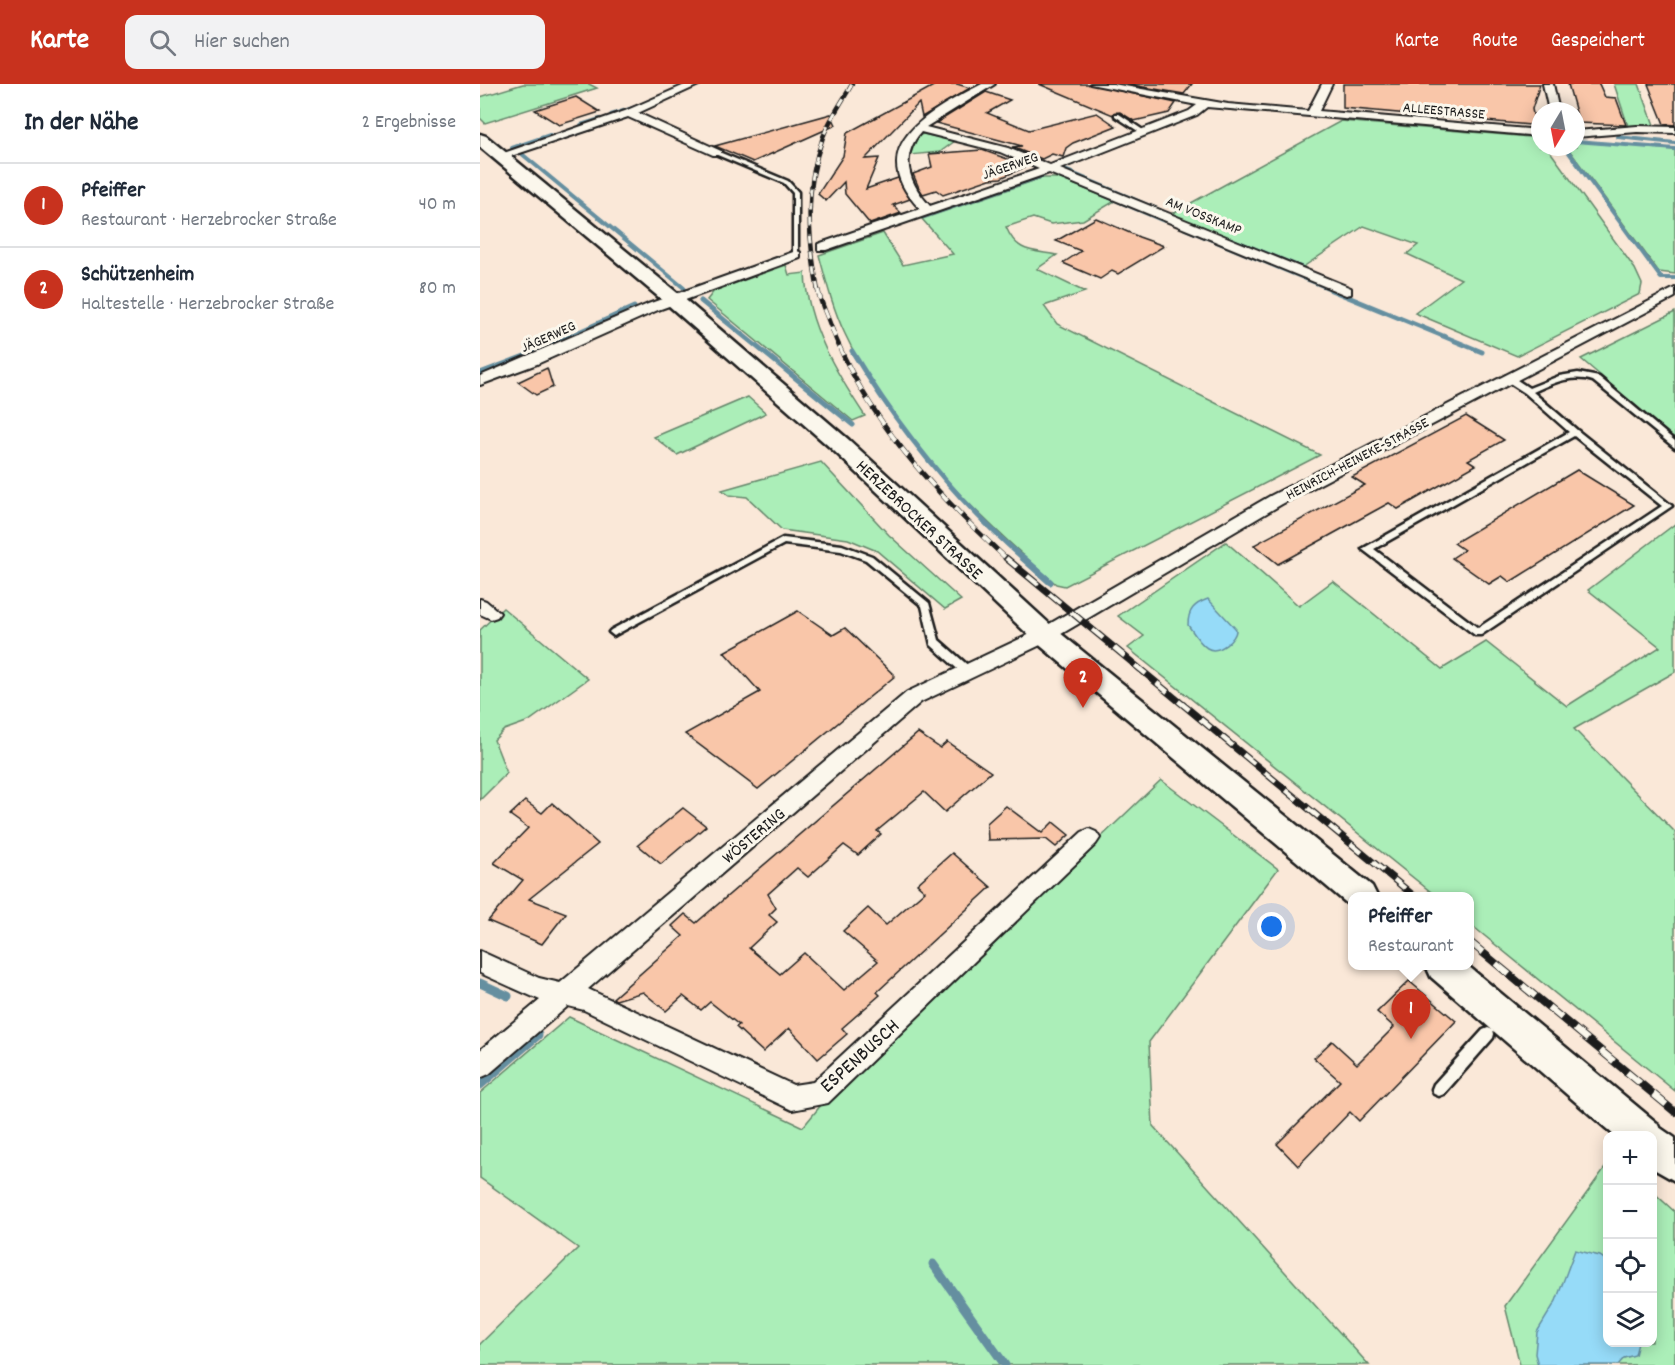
<!DOCTYPE html>
<html lang="de">
<head>
<meta charset="utf-8">
<style>
  :root { --surface:#fff; --page:#f2f2f3; --text:#1f2937; --muted:#747a83; --line:#e0e1e3; --accent:#c8321e }
  body { margin:0; font-family:Dekko,sans-serif; background:var(--page); color:var(--text) }
  .controls { position:absolute; right:18px; bottom:18px; display:grid; overflow:hidden; border-radius:12px; box-shadow:0 3px 15px #0003 }
  .controls button { width:54px; height:54px; display:grid; place-items:center; padding:0; border:0; border-bottom:2px solid var(--line); background:var(--surface); color:var(--text); font:30px sans-serif }
  .compass { position:absolute; left:1051px; top:18px; width:54px; height:54px; border-radius:50%; background:var(--surface); box-shadow:0 3px 15px #0003; rotate:190deg }
  .you { position:absolute; left:792px; top:843px; width:21px; height:21px; margin:-15px; border:4px solid #fff; border-radius:50%; background:#1a73e8; box-shadow:0 0 0 9px #1a73e833 }
  .badge { display:grid; place-items:center; width:39px; height:39px; border-radius:50%; background:var(--accent); color:#fff; font-size:20px; font-weight:700 }
  .pin { position:absolute; translate:-50% -50px; filter:drop-shadow(0 2px 3px #0008) }
  .pin::after { content:''; position:absolute; top:32px; width:21px; height:18px; background:inherit; clip-path:polygon(0 0,100% 0,50% 100%) }
  .popup { position:absolute; left:868px; top:808px; width:126px; height:78px; box-sizing:border-box; display:grid; place-content:center; border-radius:12px; background:var(--surface); filter:drop-shadow(0 2px 4px #0005); font-size:20px; white-space:nowrap; color:var(--muted) }
  .popup b { font-size:22px; color:var(--text) }
  .popup::after { content:''; position:absolute; left:50%; top:100%; margin-left:-12px; border:12px solid transparent; border-top-color:var(--surface) }
  .list { margin:0; padding:0; list-style:none }
  h2 { display:flex; justify-content:space-between; align-items:center; height:78px; margin:0; padding:0 24px; font-size:26px }
  h2 small { font-size:20px; font-weight:400; color:var(--muted) }
  .list li { display:grid; grid-template-columns:39px 1fr auto; gap:18px; align-items:center; box-sizing:border-box; height:84px; padding:0 24px; border-top:2px solid var(--line) }
  .list b { display:block; font-size:22px; white-space:nowrap }
  .list p { margin:0; font-size:20px; white-space:nowrap; color:var(--muted) }
  .list em { font-size:20px; font-style:normal; color:var(--muted) }
  .icon { flex:none; width:33px; height:33px; fill:none; stroke:currentColor; stroke-width:2; stroke-linecap:round; stroke-linejoin:round }
  .map { position:relative; flex:none; width:1195px; height:1281px; overflow:hidden }
  header { display:flex; align-items:center; gap:36px; box-sizing:border-box; height:84px; padding:0 30px; background:var(--accent); color:#fff }
  header strong { font-size:28px }
  nav { display:flex; gap:33px; margin-inline-start:auto; font-size:21px }
  .search { width:420px; height:54px; background:var(--page); display:flex; align-items:center; gap:15px; box-sizing:border-box; padding:0 21px; border-radius:12px; color:var(--muted); font-size:22px }
  main { display:flex }
  aside { flex:1; background:var(--surface) }
  .map>svg:first-child { display:block }
</style>
</head>
<body>
<header>
<strong>Karte</strong>
<div class="search"><svg class="icon" aria-label="search" viewBox="0 0 24 24"><circle cx="10" cy="10" r="6"/><path d="M15 15l6 6"/></svg>Hier suchen</div>
<nav><a>Karte</a><a>Route</a><a>Gespeichert</a></nav>
</header>
<main>
<aside>
<h2>In der Nähe<small>2 Ergebnisse</small></h2>
<ul class="list">
<li><span class="badge">1</span><div><b>Pfeiffer</b><p>Restaurant · Herzebrocker Straße</p></div><em>40 m</em></li>
<li><span class="badge">2</span><div><b>Schützenheim</b><p>Haltestelle · Herzebrocker Straße</p></div><em>80 m</em></li>
</ul>
</aside>
<div class="map">
<svg width="1195" height="1281" viewBox="0 0 1195 1281">
  <rect width="100%" height="100%" fill="#fae8d8"/>
  <filter id="ink" filterUnits="userSpaceOnUse"><feTurbulence type="fractalNoise" baseFrequency=".0167" numOctaves="2"/><feDisplacementMap in="SourceGraphic" scale="12" xChannelSelector="R" yChannelSelector="G"/><feConvolveMatrix kernelMatrix="1 2 1 2 8 2 1 2 1" color-interpolation-filters="sRGB"/></filter>
  <g filter="url(#ink)">
    <g fill="#abeeb8" stroke="#64856a" stroke-width="1.5">
      <path d="M43,0H109L117,4L5,39L0,34V13Z"/>
      <path d="M1134,0H1159L1174,41L1148,42Z"/>
      <path d="M861,37L1050,53L1060,57V63H1067L1155,185L1162,200L1160,210L1037,272L935,229L981,195L927,170L938,161L884,142L823,183L691,130Z"/>
      <path d="M443,50L475,57L460,68L430,71L438,52Z"/>
      <path d="M1104,57L1195,66V190L1179,188L1087,63H1096V58Z"/>
      <path d="M562,94H578L635,117L603,136L571,140L553,134L526,143C537,169 551,166 577,171L557,185L605,208L564,222L577,240L840,371L585,502L576,500C495,430 411,349 365,250C353,225 346,197 339,171L403,149L423,181L473,170L442,135Z"/>
      <path d="M306,181L309,191L325,189C327,241 357,290 385,332L373,337L227,216L234,207Z"/>
      <path d="M1195,228V355L1101,275Z"/>
      <path d="M268,313L286,329L197,371L174,353Z"/>
      <path d="M341,378L409,451L481,516L465,525L397,467L368,455L302,446L267,413L249,411L242,406Z"/>
      <path d="M1195,440V588L1094,645L1195,748V1007L990,840V812H956L648,564L664,552L638,532L746,458L819,522L853,497L962,585L1006,558L1087,622L1180,563L1108,506Z"/>
      <path d="M23,524L108,595L49,637L24,646L14,656L27,689L0,716V546Z"/>
      <path d="M681,696L798,785L669,958L673,1042L889,1281H0V1260L98,1164L0,1094V1009L89,933L323,1043L346,1015Z"/>
      <path d="M1127,1081L1128,1258H1172L1173,1108L1195,1128V1281H1040L1025,1222Z"/>
    </g>
    <g fill="#96dbf8" stroke="#658fa0" stroke-width="1.5">
      <path d="M728,515L756,545C757,555 738,571 727,564C720,560 713,548 708,541C708,526 714,520 728,515Z"/>
      <path d="M1095,1166L1120,1172L1127,1177L1128,1258L1158,1259L1155,1271L1144,1274L1138,1281H1058L1055,1270L1057,1248L1076,1217Z"/>
    </g>
    <g fill="none" stroke-linecap="round" stroke-linejoin="round">
      <g stroke="#658fa0" stroke-width="4">
        <path d="M131,31L156,23"/>
        <path d="M101,41L120,35"/>
        <path d="M1138,53L1195,59"/>
        <path d="M1096,57L1195,65"/>
        <path d="M1085,63L1181,194H1195"/>
        <path d="M32,64L70,51"/>
        <path d="M42,70L204,204"/>
        <path d="M585,86L682,127"/>
        <path d="M623,111L684,137"/>
        <path d="M443,133L562,92"/>
        <path d="M705,145L855,207"/>
        <path d="M751,155L821,183"/>
      </g>
      <g stroke="#658fa0" stroke-width="5">
        <path d="M851,206L1002,268"/>
        <path d="M221,217L373,341"/>
        <path d="M372,267C419,345 476,416 545,476"/>
        <path d="M0,289L55,268L154,223"/>
      </g>
      <path stroke="#658fa0" stroke-width="7" d="M543,474L570,498"/>
      <g stroke="#658fa0" stroke-width="9">
        <path d="M0,899L28,912"/>
        <path d="M0,1001L58,951"/>
        <path d="M453,1180L525,1281"/>
      </g>
    </g>
    <g fill="#f9c6a9" stroke="#1c1c1c" stroke-width="1.5">
      <path d="M457,0H477L490,4L442,33L439,19L385,75L399,74L386,105L418,94L430,115L413,121L421,129L390,140L365,110L364,98L346,117L338,110L363,72L367,49Z"/>
      <path d="M559,0H608L696,19L689,29L654,37L640,28L633,31Z"/>
      <path d="M646,0H712L704,10Z"/>
      <path d="M863,0H1060L1052,25L1055,40L1050,41L863,24Z"/>
      <path d="M1088,0H1119L1125,13L1136,14L1146,41L1099,39Z"/>
      <path d="M1168,0H1195V41L1184,40Z"/>
      <path d="M506,8L530,16L507,29L549,46L617,29L636,42L593,59L586,64L583,73L572,70L562,75L532,63L542,62L456,39Z"/>
      <path d="M96,13L120,28L79,41L55,26Z"/>
      <path d="M351,30L356,41L273,78L235,62Z"/>
      <path d="M502,66L547,82L521,94L510,95L463,111L456,106L443,110L439,104L433,90L452,83L449,70Z"/>
      <path d="M616,134L659,153L684,162L638,190L632,187L620,195L583,179L601,167L576,157Z"/>
      <path d="M67,284L73,303L56,311L38,298Z"/>
      <path d="M986,332L1024,356L988,376L996,381L918,425L909,419L798,480L774,461L885,401L872,393Z"/>
      <path d="M1097,386L1154,421L1030,498L1022,492L1009,500L972,474L984,466L974,459Z"/>
      <path d="M318,527L353,551L365,544L415,592L278,705L205,650L280,608L244,568Z"/>
      <path d="M438,649L460,664L467,658L511,688L465,728L444,708L397,747L401,750L378,771L364,761L328,793L317,784L288,810L296,824L289,831L297,838L269,864L300,890L324,869L364,906L398,877L363,847L388,824L406,841L445,807L437,800L472,769L511,803L397,908L400,911L362,944L367,950L338,975L309,944L283,968L256,943L259,941L230,918L221,926L203,912L186,927L163,908L136,916L133,914L203,852L192,842L205,830L216,839Z"/>
      <path d="M45,717L62,729L72,719L118,760L49,815L86,829L62,860L8,837L43,796L14,779L48,744L30,731Z"/>
      <path d="M526,722L562,749L573,738L589,751L576,763L566,755L508,756L507,739Z"/>
      <path d="M203,724L226,742L181,780L158,761Z"/>
      <path d="M929,897L976,937L879,1037L870,1028L818,1082L797,1060L860,997L834,974L852,957L877,980L914,943L897,928Z"/>
    </g>
    <g fill="none" stroke-linecap="round" stroke-linejoin="round">
      <g stroke="#1c1c1c" stroke-width="5">
        <g id="service">
          <path d="M635,30H639L666,48L661,49L635,32Z"/>
          <path d="M235,68H239L308,97L318,108V172L313,171V109L304,99L235,70Z"/>
          <path d="M1098,289L1119,293L1195,357V364L1113,297C1091,290 1073,299 1053,308L1097,346L1192,422L1001,551H995L882,465L1089,348L1045,309L1025,296V292H1031L1049,304L1079,292ZM1094,352L1182,422L998,544L894,465Z"/>
          <path d="M303,454L362,461L392,472L449,519L459,556L492,585L493,588L492,591H484L451,561L442,522L386,476L361,467L304,460L137,550L134,552L129,548L131,546Z"/>
          <path d="M1008,944L1013,946L1014,950L1013,954L964,1010L959,1012L954,1010L952,1005L954,1000L1003,946Z"/>
        </g>
      </g>
      <g stroke="#1c1c1c" stroke-width="4">
        <g id="minor">
          <path d="M207,0H221L158,29L241,67V71H233L148,33L25,74L15,72L145,27Z"/>
          <path d="M502,0H515L446,43L528,64L570,81L709,27L717,21L610,0H633L748,20L828,27L842,0H852L839,27L1060,46V52L727,23L717,31L580,85L871,204V210L866,211L569,89L346,166H338V160L440,125C380,62 450,27 502,0ZM441,48L520,68L559,85L450,122C429,100 419,73 441,48Z"/>
          <path d="M1063,0H1073L1079,27H1069Z"/>
          <path d="M1157,42L1195,43V49L1157,48L1096,53V47Z"/>
          <path d="M316,167L320,168V174L178,226L57,280L0,301V292L168,220Z"/>
          <path d="M1195,204V213L802,420L571,556L441,618L108,905L313,1001L333,998L602,748L609,745L616,748L620,754L616,760L348,1019L312,1026L104,926L88,922L9,990L0,994V966L60,916L0,889V867L59,894L80,899L427,608L559,546L790,412Z"/>
          <path d="M0,515L6,517L20,529L17,533L11,535L0,530Z"/>
        </g>
      </g>
      <g stroke="#1c1c1c" stroke-width="5">
        <g id="secondary">
          <path d="M0,50L6,52L201,212L369,356L574,544L892,802L897,812H872V823L870,822L556,558L353,366L187,220L0,63Z"/>
          <path d="M946,882H988L1177,1039L1179,1043L1195,1054V1097L1172,1084V1052H1135L951,893Z"/>
        </g>
      </g>
      <use href="#service" fill="#fbf7ec" fill-rule="evenodd"/>
      <use href="#minor" fill="#fbf7ec" fill-rule="evenodd"/>
      <use href="#secondary" fill="#fbf7ec" fill-rule="evenodd"/>
      <g stroke="#1c1c1c" stroke-width="4.5">
        <path id="rail-far3" d="M338,207C328,153 324,106 343,53C350,34 363,17 372,0"/>
      </g>
      <g stroke="#1c1c1c" stroke-width="5">
        <path id="rail-far2" d="M338,206C340,217 346,229 350,240C385,334 455,409 528,476"/>
      </g>
      <g stroke="#1c1c1c" stroke-width="7">
        <path id="rail-far1" d="M526,474L934,812"/>
      </g>
      <g stroke="#1c1c1c" stroke-width="8">
        <path id="rail" d="M990,858L1195,1028"/>
      </g>
      <use href="#rail-far3" stroke="#fbf7ec" stroke-width="3" stroke-dasharray="8" stroke-linecap="butt"/>
      <use href="#rail-far2" stroke="#fbf7ec" stroke-width="4" stroke-dasharray="10" stroke-linecap="butt"/>
      <use href="#rail-far1" stroke="#fbf7ec" stroke-width="4.5" stroke-dasharray="14" stroke-linecap="butt"/>
      <use href="#rail" stroke="#fbf7ec" stroke-width="6" stroke-dasharray="17" stroke-linecap="butt"/>
    </g>
  </g>
  <g text-anchor="middle" stroke-width="6" stroke-linejoin="round" paint-order="stroke">
    <g font-size="15" fill="#1c1c1c" stroke="#fbf7ec">
      <text transform="translate(964 26) rotate(5)" y="5">ALLEESTRASSE</text>
      <text transform="translate(530 81) rotate(-19)" y="5">JÄGERWEG</text>
      <text transform="translate(724 131) rotate(22)" y="5">AM VOSSKAMP</text>
      <text transform="translate(68 252) rotate(-24)" y="5">JÄGERWEG</text>
      <text transform="translate(877 374) rotate(-28)" y="5">HEINRICH-HEINEKE-STRASSE</text>
    </g>
    <g font-size="18" fill="#1c1c1c" stroke="#fbf7ec">
      <text transform="translate(440 435) rotate(43)" y="6">HERZEBROCKER STRASSE</text>
      <text transform="translate(273 751) rotate(-40)" y="6">WÖSTERING</text>
    </g>
    <g font-size="21" fill="#1c1c1c" stroke="#fbf7ec">
      <text transform="translate(379 971) rotate(-42)" y="7">ESPENBUSCH</text>
    </g>
  </g>
</svg>
<div class="controls">
<button>+</button>
<button>−</button>
<button><svg class="icon" aria-label="locate" viewBox="0 0 24 24"><circle cx="12" cy="12" r="6"/><path d="M12 2v4M12 18v4M2 12h4M18 12h4"/></svg></button>
<button><svg class="icon" aria-label="layers" viewBox="0 0 24 24"><path d="M12 4l9 5-9 5-9-5zM3 14l9 5 9-5"/></svg></button>
</div>
<svg class="compass" viewBox="-18 -18 36 36"><path d="M0-13l5 13h-10z" fill="#e53935"/><path d="M0 13l5-13h-10z" fill="#747a83"/></svg>
<div class="you"></div>
<div class="pin badge" style="left:931px;top:955px">1</div>
<div class="popup"><b>Pfeiffer</b>Restaurant</div>
<div class="pin badge" style="left:603px;top:624px">2</div>
</div>
</main>
</body>
</html>
